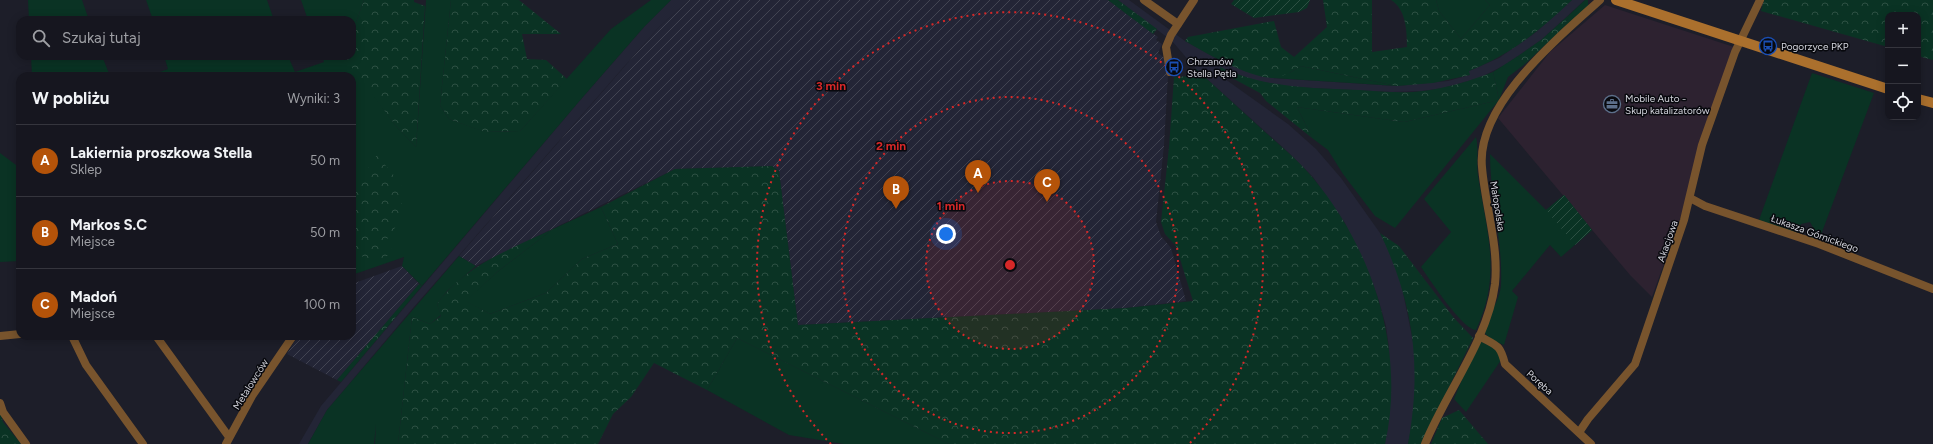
<!DOCTYPE html>
<html lang="pl">
<head>
<meta charset="utf-8">
<style>
  :root { --surface:#16161f; --page:#23232c; --text:#f1f3f6; --muted:#9e9fa4; --line:#35353d; --accent:#b45309 }
  body { margin:0; font-family:Figtree,sans-serif; background:var(--page); color:var(--text) }
  .controls { position:absolute; right:12px; top:12px; display:grid; overflow:hidden; border-radius:8px; box-shadow:0 2px 10px #0003 }
  .controls button { width:36px; height:36px; display:grid; place-items:center; padding:0; border:0; border-bottom:1px solid var(--line); background:var(--surface); color:var(--text); font:20px sans-serif }
  .you { position:absolute; left:946px; top:234px; width:14px; height:14px; margin:-10px; border:3px solid #fff; border-radius:50%; background:#1a73e8; box-shadow:0 0 0 6px #1a73e833 }
  .badge { display:grid; place-items:center; width:26px; height:26px; border-radius:50%; background:var(--accent); color:#fff; font-size:13px; font-weight:700 }
  .pin { position:absolute; translate:-50% -33px; filter:drop-shadow(0 1px 2px #0008) }
  .pin::after { content:''; position:absolute; top:21px; width:14px; height:12px; background:inherit; clip-path:polygon(0 0,100% 0,50% 100%) }
  .list { margin:0; padding:0; list-style:none }
  h2 { display:flex; justify-content:space-between; align-items:center; height:52px; margin:0; padding:0 16px; font-size:17px }
  h2 small { font-size:13px; font-weight:400; color:var(--muted) }
  .list li { display:grid; grid-template-columns:26px 1fr auto; gap:12px; align-items:center; box-sizing:border-box; height:72px; padding:0 16px; border-top:1px solid var(--line) }
  .list b { display:block; font-size:15px; white-space:nowrap }
  .list p { margin:0; font-size:13px; white-space:nowrap; color:var(--muted) }
  .list em { font-size:13px; font-style:normal; color:var(--muted) }
  .icon { flex:none; width:22px; height:22px; fill:none; stroke:currentColor; stroke-width:2; stroke-linecap:round; stroke-linejoin:round }
  .map { position:relative; flex:none; width:1933px; height:444px; overflow:hidden }
  .search { position:absolute; background:var(--surface); box-shadow:0 2px 10px #0003; left:16px; top:16px; width:340px; height:44px; display:flex; align-items:center; gap:10px; box-sizing:border-box; padding:0 14px; border-radius:12px; color:var(--muted); font-size:15px }
  .panel { position:absolute; background:var(--surface); box-shadow:0 2px 10px #0003; left:16px; top:72px; width:340px; height:268px; border-radius:12px }
  .map>svg:first-child { display:block }
</style>
</head>
<body>
<div class="map">
<svg width="1933" height="444" viewBox="0 0 1933 444">
  <defs>
    <pattern id="industrial-furrows" width="10" height="10" patternUnits="userSpaceOnUse"><rect width="10" height="10" fill="#232536"/><path d="M-1 1l2-2M0 10L10 0M9 11l2-2" fill="none" stroke="#424452"/></pattern>
    <pattern id="forest-crowns" width="20" height="18" patternUnits="userSpaceOnUse"><rect width="20" height="18" fill="#0a3324"/><path d="M2 6a3 3 0 1 1 6 0M12 15a3 3 0 1 1 6 0" fill="none" stroke="#2d5043"/></pattern>
    <pattern id="garden-furrows" width="10" height="10" patternUnits="userSpaceOnUse"><rect width="10" height="10" fill="#0a3324"/><path d="M-1 1l2-2M0 10L10 0M9 11l2-2" fill="none" stroke="#2d5043"/></pattern>
  </defs>
  <rect width="100%" height="100%" fill="#1d1e29"/>
  <path fill="#2d2230" d="M1605,5L1734,47L1688,196L1652,297L1630,275L1498,118L1550,52Z"/>
  <g fill="url(#industrial-furrows)">
    <path d="M689,0H1108L1158,37L1156,40L1162,44L1158,53L1166,59L1168,75L1164,145L1156,222L1161,236L1171,248L1186,301L1126,308L798,325L779,171L772,166L675,169L476,266L459,256L659,27Z"/>
    <path d="M402,266L419,284L337,380L287,354L298,336H352V284Z"/>
  </g>
  <g fill="#232536">
    <path d="M671,0H689L659,27L636,53L413,308L327,410L308,444H299L321,406L582,98L644,27Z"/>
    <path d="M1118,0H1129L1185,41L1221,61L1245,71L1273,78L1289,79L1397,86L1448,81L1469,75V71L1499,58L1535,33L1572,0H1585L1541,40L1505,65L1479,78L1443,88L1422,91L1392,92L1292,87L1257,81L1220,68L1218,74L1288,124L1316,149L1341,178L1380,233L1395,263L1402,288L1415,351L1416,370L1413,419L1408,444H1385L1390,393L1389,348L1386,326L1378,298L1368,271L1345,223L1313,177L1289,153L1196,69L1172,41Z"/>
  </g>
  <g fill="#0a3324">
    <path d="M28,0H82L89,20H29Z"/>
    <path d="M146,0H267L274,20H153Z"/>
    <path d="M301,0H364L352,34V20H308Z"/>
    <path d="M426,0H451L440,105L449,119L486,132L520,131L611,29L651,0H671L644,27L582,98L422,286L402,266L404,257L352,275V76H149L168,69L164,56H288L295,72L324,62L322,56H345L396,126L416,147Z"/>
    <path d="M1436,0H1485L1490,5L1461,39L1439,11Z"/>
    <path d="M1585,0H1588V6L1564,27L1569,15Z"/>
    <path d="M31,56H102L110,76H32Z"/>
    <path d="M1518,56L1525,64L1508,77L1499,100L1395,228L1375,216L1343,174L1328,150L1312,138L1297,107L1404,122L1499,100L1493,72Z"/>
    <path d="M1301,66L1397,86L1273,78L1291,72Z"/>
    <path d="M1812,73L1874,93L1819,240L1811,237L1814,229L1810,222L1801,224L1798,233L1759,220Z"/>
    <path d="M1476,137C1479,149 1476,163 1478,176C1487,234 1502,274 1476,330C1463,330 1430,280 1421,267L1451,232L1424,199Z"/>
    <path d="M0,153L20,168V261L0,262Z"/>
    <path d="M1490,154L1546,210L1564,195L1592,230L1561,257L1550,245L1512,291L1518,297L1504,345L1490,339L1485,333C1485,318 1500,302 1501,285C1503,240 1490,198 1490,154Z"/>
    <path d="M601,207L618,244L582,259L546,293L490,314L465,301L497,272L553,229Z"/>
    <path d="M459,256L476,266L447,291L437,304L441,315L430,324L412,317L398,444H375L376,424L374,444H308L327,410Z"/>
    <path d="M737,338L949,444H844L789,435L707,390Z"/>
    <path d="M1480,341L1498,350L1501,360L1466,412L1454,399L1473,353Z"/>
  </g>
  <g fill="url(#forest-crowns)">
    <path d="M364,0H414V2L425,6L416,147L396,126L344,57L352,56V34Z"/>
    <path d="M451,0H519L561,34H522L527,59L546,60L567,79L520,131L485,132L449,119L440,105Z"/>
    <path d="M1108,0H1118L1157,29L1153,34Z"/>
    <path d="M1323,0H1372V52L1407,47C1407,31 1406,9 1391,0H1436L1439,11L1461,39L1490,5L1485,0H1572C1541,30 1510,55 1469,71L1470,75L1433,83L1397,86L1301,66C1293,71 1283,77 1273,78C1249,78 1206,53 1185,41L1188,37L1274,21L1281,47L1294,57L1327,27Z"/>
    <path d="M1764,0H1933V60L1918,56V15H1888V47L1761,11Z"/>
    <path d="M1569,15L1564,27L1525,64L1518,56L1541,40Z"/>
    <path d="M1220,67C1265,88 1310,88 1359,90C1380,91 1402,94 1423,91C1447,88 1470,81 1493,72L1499,100L1404,122L1297,107L1312,138L1266,101L1260,93L1221,72Z"/>
    <path d="M1196,69C1219,90 1242,111 1265,132C1282,147 1299,161 1313,178C1373,250 1406,351 1385,444H949L737,338L707,390L654,363L631,397L613,414L598,444H398L412,317L430,324L441,316L437,304C465,265 511,249 553,229L497,272L466,301L490,314L546,293L582,259L618,244L601,207L675,169L772,166L779,171L798,325L1126,308L1193,301L1176,246L1165,234L1161,222L1169,147L1174,77L1190,76Z"/>
    <path d="M377,155L401,184L402,205L399,222L383,245L396,251C380,262 371,260 355,254L352,236V192Z"/>
    <path d="M1380,233L1399,246L1454,318L1473,338L1421,444H1408C1422,367 1414,304 1380,233Z"/>
    <path d="M419,284L422,286L341,382L337,380Z"/>
    <path d="M1459,410L1488,444H1431L1442,418Z"/>
    <path d="M0,412L3,422L21,444H0Z"/>
  </g>
  <g fill="url(#garden-furrows)">
    <path d="M1234,0H1310L1307,8L1299,12L1254,18L1231,4Z"/>
    <path d="M1564,195L1592,230L1575,245L1546,210Z"/>
  </g>
  <g fill="none" stroke-linecap="round" stroke-linejoin="round">
    <g stroke="#78542d" stroke-width="8">
      <path d="M1144,0L1178,24"/>
      <path d="M1170,72L1166,47L1171,35L1194,0"/>
      <path d="M1690,198L1705,206L1819,244L1933,289"/>
      <path d="M0,336L20,334"/>
      <path d="M72,336L86,365L143,444"/>
      <path d="M156,336L229,437"/>
      <path d="M1479,336C1497,346 1500,344 1505,364L1591,444"/>
      <path d="M0,403L3,412L26,444"/>
      <path d="M1580,431L1588,419L1635,364L1684,220L1702,145L1735,52L1760,0"/>
      <path d="M226,444L252,396L293,336"/>
      <path d="M1425,444C1446,392 1488,340 1495,284C1499,245 1485,206 1482,167C1476,105 1558,38 1600,0"/>
    </g>
    <g stroke="#ab702d" stroke-width="10">
      <path d="M1616,0L1888,89"/>
      <path d="M1918,99L1933,103"/>
    </g>
  </g>
  <circle cx="1010" cy="265" r="84" fill="#d62828" fill-opacity=".12"/>
  <g fill="none" stroke="#d62828" stroke-width="2" stroke-dasharray="2 4">
    <circle cx="1010" cy="265" r="84"/>
    <circle cx="1010" cy="265" r="168"/>
    <path d="M831 444A253 253 0 1 1 1189 444"/>
  </g>
  <defs>
    <g id="bus-ring" transform="scale(0.9)"><circle r="9.5" fill="#08090e" stroke="#1a4fb4" stroke-width="1.5"/><path d="M-5-6H5V4H4V6H2V4H-2V6H-4V4H-5ZM-3.5-4V0h7V-4ZM-3.5 1.2v1.5H-2V1.2ZM2 1.2v1.5H3.5V1.2Z" fill="#1a4fb4"/></g>
    <g id="office-ring" transform="scale(0.9)"><circle r="9.5" fill="#08090e" stroke="#5c6f8a" stroke-width="1.5"/><path d="M-6-3h4V-5.5h4V-3h4V5H-6ZM-1-4.5V-3h2v-1.5ZM-6 0V1H6V0Z" fill="#5c6f8a"/></g>
  </defs>
  <g fill-rule="evenodd">
    <use href="#bus-ring" x="1768" y="46"/>
    <use href="#bus-ring" x="1174" y="67"/>
    <use href="#office-ring" x="1612" y="104"/>
  </g>
  <g text-anchor="middle" stroke-width="3" stroke-linejoin="round" paint-order="stroke">
    <g font-size="10" fill="#d3d4dc" stroke="#08090e" text-anchor="start">
      <text x="1781" y="50">Pogorzyce PKP</text>
      <text x="1187" y="65">Chrzanów<tspan x="1187" dy="12">Stella Pętla</tspan></text>
      <text x="1625" y="102">Mobile Auto -<tspan x="1625" dy="12">Skup katalizatorów</tspan></text>
    </g>
    <g font-size="10" fill="#d3d4dc" stroke="#08090e">
      <text transform="translate(1498 206) rotate(81)" y="4">Małopolska</text>
      <text transform="translate(1815 233) rotate(20)" y="4">Łukasza Górnickiego</text>
      <text transform="translate(1667 241) rotate(-71)" y="4">Akacjowa</text>
      <text transform="translate(1540 382) rotate(42)" y="4">Poręba</text>
      <text transform="translate(250 384) rotate(-58)" y="4">Metalowców</text>
    </g>
  </g>
  <circle cx="1010" cy="265" r="6" fill="#d62828" stroke="#08090e" stroke-width="2"/>
  <g font-size="12" text-anchor="middle" font-weight="bold" fill="#d62828" stroke="#08090e" stroke-width="3" stroke-linejoin="round" paint-order="stroke">
    <text x="831" y="90">3 min</text>
    <text x="891" y="150">2 min</text>
    <text x="951" y="210">1 min</text>
  </g>
</svg>
<div class="controls">
<button>+</button>
<button>−</button>
<button><svg class="icon" aria-label="locate" viewBox="0 0 24 24"><circle cx="12" cy="12" r="6"/><path d="M12 2v4M12 18v4M2 12h4M18 12h4"/></svg></button>
</div>
<div class="you"></div>
<div class="pin badge" style="left:978px;top:193px">A</div>
<div class="pin badge" style="left:896px;top:209px">B</div>
<div class="pin badge" style="left:1047px;top:202px">C</div>
<div class="search"><svg class="icon" aria-label="search" viewBox="0 0 24 24"><circle cx="10" cy="10" r="6"/><path d="M15 15l6 6"/></svg>Szukaj tutaj</div>
<section class="panel">
<h2>W pobliżu<small>Wyniki: 3</small></h2>
<ul class="list">
<li><span class="badge">A</span><div><b>Lakiernia proszkowa Stella</b><p>Sklep</p></div><em>50 m</em></li>
<li><span class="badge">B</span><div><b>Markos S.C</b><p>Miejsce</p></div><em>50 m</em></li>
<li><span class="badge">C</span><div><b>Madoń</b><p>Miejsce</p></div><em>100 m</em></li>
</ul>
</section>
</div>
</body>
</html>
